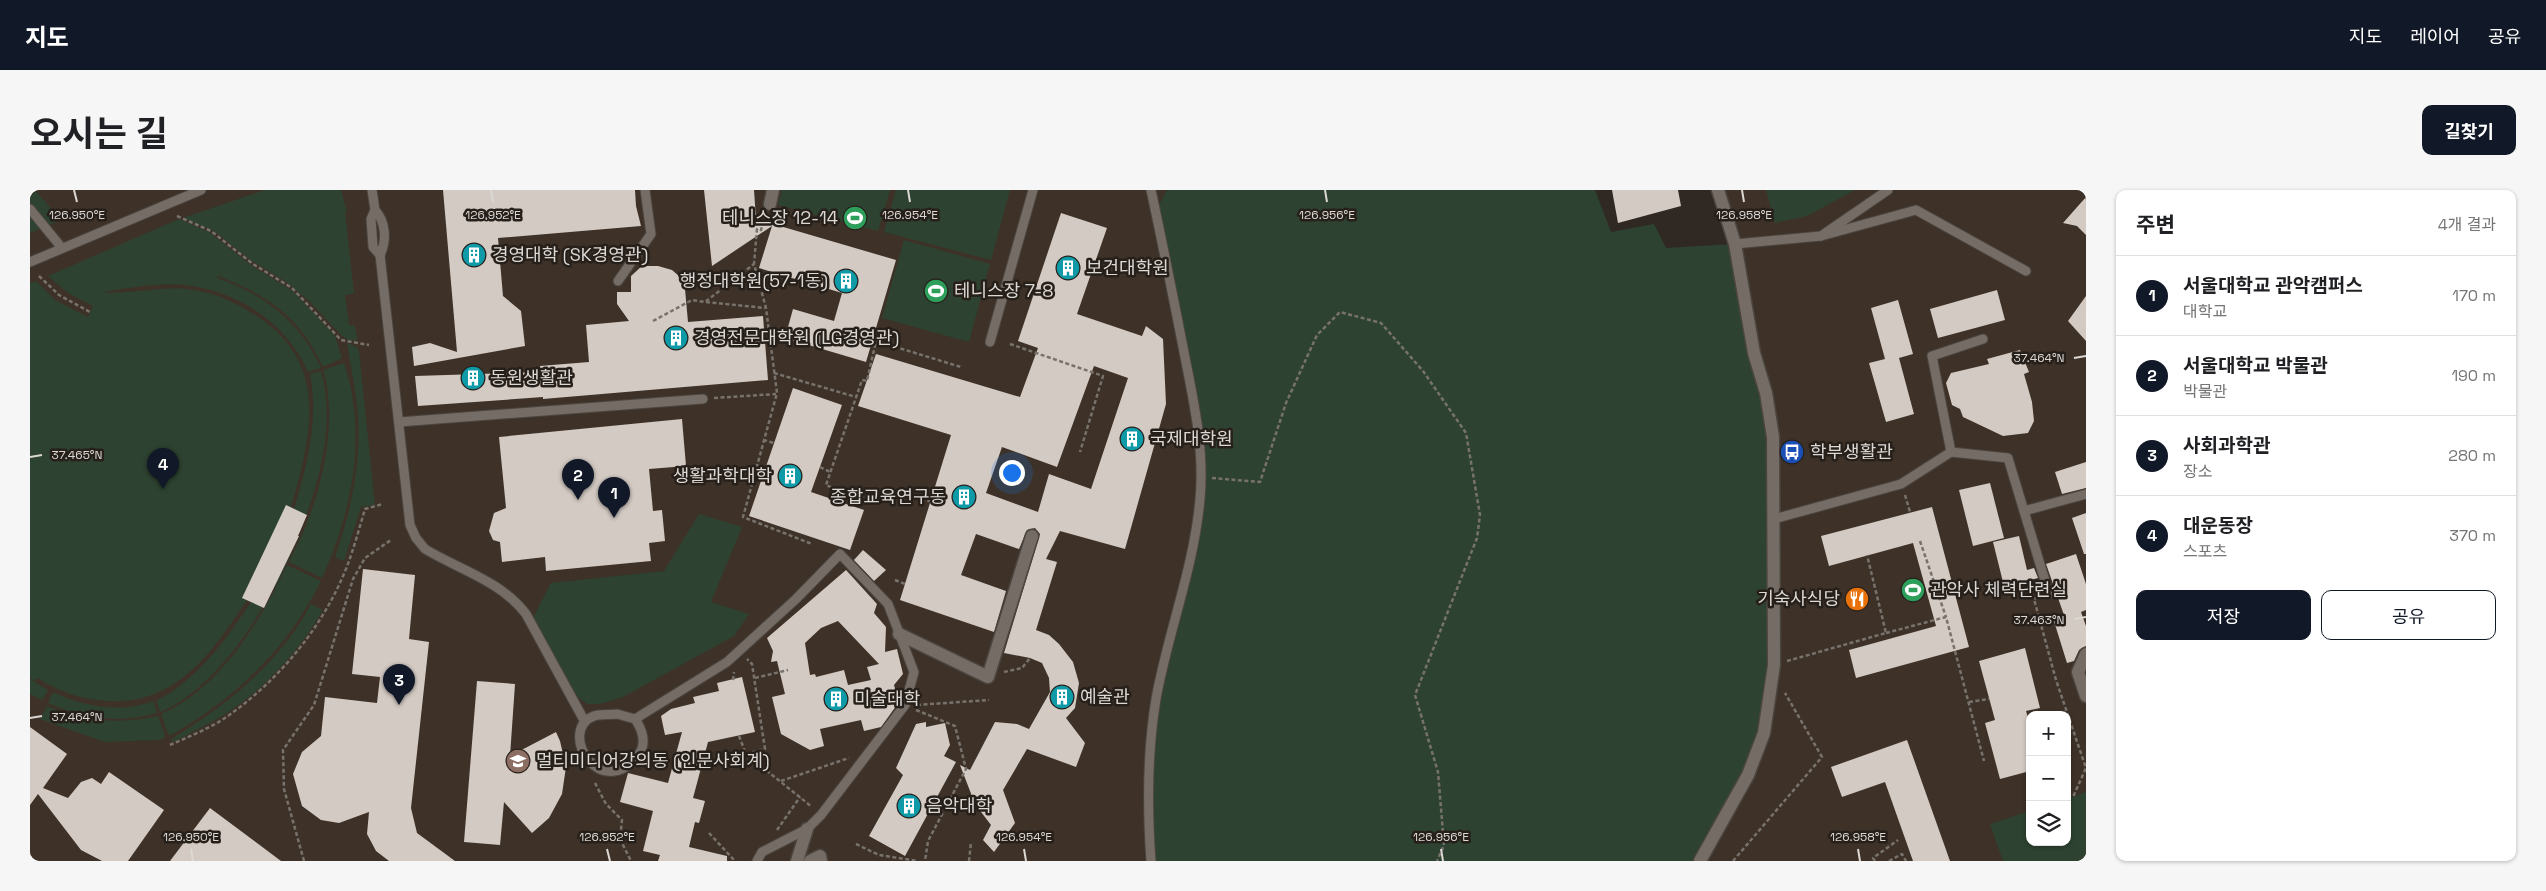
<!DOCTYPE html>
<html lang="ko">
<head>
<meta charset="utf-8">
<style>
  :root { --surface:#fff; --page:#f6f6f6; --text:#202124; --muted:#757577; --line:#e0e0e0; --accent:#111827 }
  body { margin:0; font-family:"Space Grotesk","Noto Sans KR",sans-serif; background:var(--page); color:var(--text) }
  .controls { position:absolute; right:15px; bottom:15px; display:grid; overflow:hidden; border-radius:10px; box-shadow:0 1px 4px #0004 }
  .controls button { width:45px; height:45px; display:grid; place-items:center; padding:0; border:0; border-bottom:1px solid var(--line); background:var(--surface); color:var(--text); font:25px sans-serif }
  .you { position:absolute; left:981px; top:282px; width:18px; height:18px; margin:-12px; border:4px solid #fff; border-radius:50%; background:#1a73e8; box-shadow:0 0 0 8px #1a73e833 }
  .badge { display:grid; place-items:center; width:32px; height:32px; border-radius:50%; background:var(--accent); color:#fff; font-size:16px; font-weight:700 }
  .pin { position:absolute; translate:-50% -41px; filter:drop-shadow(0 1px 2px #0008) }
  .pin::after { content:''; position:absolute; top:26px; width:18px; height:15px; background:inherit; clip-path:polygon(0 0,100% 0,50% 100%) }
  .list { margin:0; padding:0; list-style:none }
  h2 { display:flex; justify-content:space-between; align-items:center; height:65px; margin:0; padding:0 20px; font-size:21px }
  h2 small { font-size:16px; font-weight:400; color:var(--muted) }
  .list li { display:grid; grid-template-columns:32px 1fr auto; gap:15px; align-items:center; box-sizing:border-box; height:80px; padding:0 20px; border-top:1px solid var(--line) }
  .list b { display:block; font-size:19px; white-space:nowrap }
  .list p { margin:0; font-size:16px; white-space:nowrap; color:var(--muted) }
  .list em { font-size:16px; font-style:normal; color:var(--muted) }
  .actions { display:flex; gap:10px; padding:15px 20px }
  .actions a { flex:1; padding:11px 0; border:1px solid var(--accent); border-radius:10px; text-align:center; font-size:18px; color:var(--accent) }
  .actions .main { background:var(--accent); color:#fff }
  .icon { flex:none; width:28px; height:28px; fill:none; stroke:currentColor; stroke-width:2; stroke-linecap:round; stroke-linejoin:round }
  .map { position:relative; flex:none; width:2056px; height:671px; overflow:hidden; border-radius:10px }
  header { display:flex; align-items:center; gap:30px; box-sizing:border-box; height:70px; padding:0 25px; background:var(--accent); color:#fff }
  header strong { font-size:24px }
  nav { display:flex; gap:28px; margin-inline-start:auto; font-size:18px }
  .intro { display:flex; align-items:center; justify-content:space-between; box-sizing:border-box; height:120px; padding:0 30px }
  h1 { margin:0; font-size:35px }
  .button { padding:12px 22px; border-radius:10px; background:var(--accent); color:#fff; font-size:18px; font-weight:700 }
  main { display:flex; gap:30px; padding:0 30px }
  aside { flex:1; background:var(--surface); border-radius:10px; box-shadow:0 1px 4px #0004 }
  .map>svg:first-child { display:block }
</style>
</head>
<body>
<header>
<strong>지도</strong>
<nav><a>지도</a><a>레이어</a><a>공유</a></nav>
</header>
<div class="intro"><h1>오시는 길</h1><a class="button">길찾기</a></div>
<main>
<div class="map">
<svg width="2056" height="671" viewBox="0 0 2056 671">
  <rect width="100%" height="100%" fill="#302923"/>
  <g fill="#3e3228" fill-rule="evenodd">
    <path d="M0,0H1137L1126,20L1171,271L1121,671H0Z"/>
    <path d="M1688,0H2056V464L2048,482L2056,506V671H1670L1743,247ZM2000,525H2037V652H2000Z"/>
  </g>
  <g fill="#2d4230">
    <path d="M0,0H5L31,30L0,43Z"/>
    <path d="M235,0H311L317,22H315L324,103L315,105L319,135H325L327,150L320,151L312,146L278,110L256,92L219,69L184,41L153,28Z"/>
    <path d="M752,0H860L848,41L748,15Z"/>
    <path d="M866,0H980L961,70L854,42Z"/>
    <path d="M1137,0H1565L1581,42L1624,34L1636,58L1705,54L1736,203L1743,437L1734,543L1670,671H1121L1119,555L1165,348L1171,271L1126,20Z"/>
    <path d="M1736,0H1825L1777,26L1745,33Z"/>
    <path d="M149,29L179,42L221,75L264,102L305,146L312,168L293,177C270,127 238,105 188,86L187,88C234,104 271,132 291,178L278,182C257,133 209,102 156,95C130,92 98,98 72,102C102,105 133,95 163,100C185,103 205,112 225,125C300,172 282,245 261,317L264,319C277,275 289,230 280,184L291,181C306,232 289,298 268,345L269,346L246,396L244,395C224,439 178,503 130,522L126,511C167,490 196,450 221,412L217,410C183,461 147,515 79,511C53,510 30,502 7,488L5,491L0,488V93L6,91L25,110L58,127L63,116L38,103L18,86Z"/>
    <path d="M874,50L960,74L939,152L852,128Z"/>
    <path d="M317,153L327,157L329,162L345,315L331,317L314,371L305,367C321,321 331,274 328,225C326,201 321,177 317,153Z"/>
    <path d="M314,173C338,243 322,322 292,388L259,372C265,358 273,345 278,330C295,286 307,226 293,180Z"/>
    <path d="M669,324L712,337L681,412L719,424L704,446L593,507L570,514H557L548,507L502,430L521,393L634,381Z"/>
    <path d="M257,375L291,391C257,459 207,507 141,545L138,544L131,524C190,499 231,430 257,375Z"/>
    <path d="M281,414L293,420C263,471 219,516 164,541C157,545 147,551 140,552L143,548C199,514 250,472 281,414Z"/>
    <path d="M0,489L18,500L12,510L0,504Z"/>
    <path d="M23,502C52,516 91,524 123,511L127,523C88,534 55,529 18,513Z"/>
    <path d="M17,516C55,531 88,535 128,526L135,545L133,549L126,550L75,552L10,529Z"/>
    <path d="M2056,602V671H1973L1960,634L2000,621V652H2037V609Z"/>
  </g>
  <g fill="#d3cac3" fill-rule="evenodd">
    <path d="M413,0H605L606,16L611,36L468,48L473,106L491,121L495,156L384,176L382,157L400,153L427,162Z"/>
    <path d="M674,0H724L726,29L866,70L836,172L755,148L763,119L804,131L812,103L729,78L742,36L682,76Z"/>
    <path d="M1582,0H1648L1651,16L1588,33Z"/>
    <path d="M2056,7V45L2047,36L2033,33Z"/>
    <path d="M1031,23L1077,38L1047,124L1112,146L1116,136L1133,149L1136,214L1095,359L1030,341L1016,369L1027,372L1006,440L1019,445L1029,454L1043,472L1049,493L1045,518L1036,528L1055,553L1046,577L997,559L973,600L985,633L964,662L953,650L961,635L945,614L930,575L940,580L965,532L987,534L999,539L1020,502L1019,488L1012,473L1000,468L974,463L1010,344L1005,338L997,340L989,359L946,344L931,385L976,401L964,442L870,410L921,245L828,216L846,164L990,207L1008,158L988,151ZM1064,176L1098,188L1061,299L1019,284L1008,322L956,303L972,257L1027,277Z"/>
    <path d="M612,76H628L642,80L650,87L655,99L658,132L733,126L738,190L513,209V207L388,216L385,186L511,182L510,176L559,172L556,135L599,131L587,114V102H601V86Z"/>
    <path d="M1967,100L1975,130L1908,148L1900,119Z"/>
    <path d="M2056,106V151L2038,131Z"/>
    <path d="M1868,110L1883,164L1869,168L1884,224L1856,232L1839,173L1855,169L1841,118Z"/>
    <path d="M1990,160L1999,182L1994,184L2002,212L2004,231L1998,243L1973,246L1933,227L1930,219L1922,215L1916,193L1921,183L1959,174L1957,169Z"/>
    <path d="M763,198L812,215L781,302L834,320L820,360L719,326Z"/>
    <path d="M652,229L656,276L619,279L623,321L632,320L635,351L619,353L621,371L516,381L515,367L472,372L470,352L463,350L459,341L464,323L476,318L469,247Z"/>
    <path d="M2056,272V298L2032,304L2025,282Z"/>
    <path d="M1960,293L1974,348L1943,356L1929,300Z"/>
    <path d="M256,315L277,325L268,346H269L234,418L212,408Z"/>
    <path d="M1902,317L1939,457L1826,488L1819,460L1906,436L1883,353L1799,376L1791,346Z"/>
    <path d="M2056,323V364H2054L2042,328Z"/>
    <path d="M1989,346L1997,380L2004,378L2008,388L1974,396L1963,352Z"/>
    <path d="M833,360L856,380L844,391L824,370Z"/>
    <path d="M2046,364L2056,394V420L2051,422L2056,436V456L2049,460L2044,471L2037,473L2023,428L2034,425L2016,374Z"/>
    <path d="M333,379L385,385L379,449L399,452L381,618L387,643L425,671H359L346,661L337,644L339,622L309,633L291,630L272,616L263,584L272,562L291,546L295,507L347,513L350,487L322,484Z"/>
    <path d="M816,380L847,414L844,423L856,437L855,462L867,459L873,484L864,495L869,512L851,537L834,541L831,530L790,539L794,556L780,560L751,544L742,507L755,504L747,471L741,472L743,461L737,448ZM808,431L849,474L837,477L841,490L818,495L814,480L786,487L785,484L780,485L775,453L791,438Z"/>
    <path d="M1995,458L2010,518L1996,521L2000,534V581L1970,589L1955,533L1965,530L1949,471Z"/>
    <path d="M712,487L725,542L678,552L663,608L675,611L669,633L665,632L659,657L697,666V671H628L630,665L613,661L623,621L590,612L598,583L638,593L652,542L635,545L631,526L641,519L665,513L663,507L689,501L687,493Z"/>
    <path d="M447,491L485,494L480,566L526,542L530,551L536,577L532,604L519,628L502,643L474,612L470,655L434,652Z"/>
    <path d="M896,532V537L915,533L920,555L914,566L926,572L875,666L839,646L873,585L866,578L886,534Z"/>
    <path d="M0,537L37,564L13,598L38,608L51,592L62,588L71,594L79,582L134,620L98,671H72L51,660L8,604L0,615Z"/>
    <path d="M1877,550L1920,671H1883L1855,592L1812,607L1801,577Z"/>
    <path d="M180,618L251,671H140Z"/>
  </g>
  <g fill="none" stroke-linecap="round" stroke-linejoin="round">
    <g stroke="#4b4540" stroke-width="11">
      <g id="lane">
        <path d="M342,0L345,20L341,29L343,57L350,65"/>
        <path d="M0,19L32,58"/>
        <path d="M345,20C356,32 357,51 350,65L380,335L386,348L395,359C430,380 471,391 496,424L555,532"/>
        <path d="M1791,46L1886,20L1996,81"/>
        <path d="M1705,54L1791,46L1858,0"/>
        <path d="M0,72L171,0"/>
        <path d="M588,91L621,44L615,0"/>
        <path d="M960,152L1003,0"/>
        <path d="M369,232L673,209"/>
        <path d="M1921,262L1978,268L2019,404"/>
        <path d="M1994,321L2056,304"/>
        <path d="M1744,329L1871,294L1921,262L1902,166L1953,149"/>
        <path d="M587,524L605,529C612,539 617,553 609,564C571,615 526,540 564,526C570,524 580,525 587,524Z"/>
        <path d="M605,529L697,472L766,409L810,364L858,414L884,482L875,515L791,625L777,639L732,662L727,671"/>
        <path d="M1121,671C1117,616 1117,563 1126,509C1138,442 1164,378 1170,309C1175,256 1162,204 1152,152C1142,101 1132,51 1121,0"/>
      </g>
    </g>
    <g stroke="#4b4540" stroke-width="15">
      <g id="street">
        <path d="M740,14L743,0"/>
        <path d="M869,444L958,487L1002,346"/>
        <path d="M2056,464L2048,482L2056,506"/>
        <path d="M767,671L777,639"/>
        <path d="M780,671L790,666L791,671"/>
        <path d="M1670,671L1718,585L1734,543L1744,475L1743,247L1736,203L1724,163L1705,54L1688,0"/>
      </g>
    </g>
    <g stroke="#78726d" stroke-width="2.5" stroke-dasharray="4 2.5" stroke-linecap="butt">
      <path d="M736,25L731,40L727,39L724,74L736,118L747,203L713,327L782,354"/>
      <path d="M147,26L181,41L223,74L262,98L311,150L339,155"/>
      <path d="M9,86L29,105L60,122"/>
      <path d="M676,112L735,118"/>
      <path d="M623,131L662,110L675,112L724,74"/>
      <path d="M980,154L1073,186L1050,262"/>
      <path d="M744,183L826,207"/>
      <path d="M684,208L746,204"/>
      <path d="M733,250L744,253"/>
      <path d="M790,277L800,282"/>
      <path d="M1182,288L1230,292L1256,213L1287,145L1310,122L1351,133L1393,181L1436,243L1450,325L1447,348L1385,505L1408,582L1414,655L1407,671"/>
      <path d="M1875,305L1880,322"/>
      <path d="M825,308L796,295L832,190L837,191L846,151L931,177"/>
      <path d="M891,309L900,311"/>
      <path d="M1890,351L1916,427"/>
      <path d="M865,390L875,394"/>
      <path d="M2008,407L2004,409L2026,490L2056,578L2043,607"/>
      <path d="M1856,443L1916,427L1954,571"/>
      <path d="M1757,471L1856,443L1837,365"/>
      <path d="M974,482L992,478L1000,468"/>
      <path d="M725,488L758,480"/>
      <path d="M703,490L704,482"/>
      <path d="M1939,512L1959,509"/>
      <path d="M887,515L959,510"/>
      <path d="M886,520L925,536L936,579L898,651L895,671"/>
      <path d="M709,546L716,564L782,617"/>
      <path d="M140,555C158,547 178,539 195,528C250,490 296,434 319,371C325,354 330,336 335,319L353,314"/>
      <path d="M716,564L735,559L722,474L717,469"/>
      <path d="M751,591L819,568"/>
      <path d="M565,593L576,614L592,630L590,649L601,671"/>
      <path d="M747,640L770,607"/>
      <path d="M679,643L705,671"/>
      <path d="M826,654L849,665L888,671"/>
      <path d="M274,671L254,599L253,560L284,515L323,389L335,368L361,350"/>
      <path d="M939,671L941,652"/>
      <path d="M1703,671L1792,567L1755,503"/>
      <path d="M1845,671L1843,668L1868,650"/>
      <path d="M1859,671L1872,664L1876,671"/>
    </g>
    <use href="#lane" stroke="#746c65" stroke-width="9"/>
    <use href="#street" stroke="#746c65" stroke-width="12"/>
  </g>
  <path fill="none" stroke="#dcd8d4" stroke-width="2" d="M44,0L47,12M461,0L463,12M878,0L880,12M1295,0L1297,12M1712,0L1714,12M2044,168L2056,166M0,267L12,265M2044,429L2056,427M0,528L12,526M161,659L163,671M577,659L580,671M994,659L996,671M1411,659L1413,671M1828,659L1830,671"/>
  <defs>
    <g id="stadium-disc" transform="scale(1.25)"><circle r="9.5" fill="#2e9e5b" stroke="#261f1a"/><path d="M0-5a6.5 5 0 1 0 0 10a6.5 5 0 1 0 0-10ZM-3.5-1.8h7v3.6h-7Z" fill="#fff"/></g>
    <g id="building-disc" transform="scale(1.25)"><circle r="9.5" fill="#0f9aa8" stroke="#261f1a"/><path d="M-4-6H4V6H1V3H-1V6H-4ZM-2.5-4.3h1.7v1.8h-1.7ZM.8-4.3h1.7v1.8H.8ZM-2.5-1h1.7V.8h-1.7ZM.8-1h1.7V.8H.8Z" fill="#fff"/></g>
    <g id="bus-disc" transform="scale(1.25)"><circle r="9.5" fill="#1a4fb4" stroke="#261f1a"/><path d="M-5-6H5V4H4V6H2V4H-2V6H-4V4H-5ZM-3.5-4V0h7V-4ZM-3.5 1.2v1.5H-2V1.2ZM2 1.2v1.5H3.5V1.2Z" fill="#fff"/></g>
    <g id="restaurant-disc" transform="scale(1.25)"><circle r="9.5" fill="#e8710a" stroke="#261f1a"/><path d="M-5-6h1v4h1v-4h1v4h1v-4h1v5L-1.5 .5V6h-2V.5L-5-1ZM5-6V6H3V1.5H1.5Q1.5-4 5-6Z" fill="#fff"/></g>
    <g id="university-disc" transform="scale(1.25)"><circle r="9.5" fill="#8d6e63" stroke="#261f1a"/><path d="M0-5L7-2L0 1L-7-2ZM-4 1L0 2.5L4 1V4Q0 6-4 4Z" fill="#fff"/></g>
  </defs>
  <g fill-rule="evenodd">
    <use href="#stadium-disc" x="825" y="28"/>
    <use href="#building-disc" x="444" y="65"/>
    <use href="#building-disc" x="1038" y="78"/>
    <use href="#building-disc" x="816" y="91"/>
    <use href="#stadium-disc" x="906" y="101"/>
    <use href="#building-disc" x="646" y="148"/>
    <use href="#building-disc" x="443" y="188"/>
    <use href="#building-disc" x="1102" y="249"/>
    <use href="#bus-disc" x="1762" y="262"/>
    <use href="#building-disc" x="760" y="286"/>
    <use href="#building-disc" x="934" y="307"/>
    <use href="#stadium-disc" x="1883" y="400"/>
    <use href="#restaurant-disc" x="1827" y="409"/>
    <use href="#building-disc" x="1032" y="507"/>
    <use href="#building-disc" x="806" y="509"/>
    <use href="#university-disc" x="488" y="571"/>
    <use href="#building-disc" x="879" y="616"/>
  </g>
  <g text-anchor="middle" stroke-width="5" stroke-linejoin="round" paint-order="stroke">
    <g font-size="18" fill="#dcd8d4" stroke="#261f1a" text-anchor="start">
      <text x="808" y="34" text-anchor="end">테니스장 12-14</text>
      <text x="462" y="71">경영대학 (SK경영관)</text>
      <text x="1056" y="84">보건대학원</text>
      <text x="798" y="97" text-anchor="end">행정대학원(57-1동)</text>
      <text x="924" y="107">테니스장 7-8</text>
      <text x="664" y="154">경영전문대학원 (LG경영관)</text>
      <text x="460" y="194">동원생활관</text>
      <text x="1120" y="255">국제대학원</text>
      <text x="1780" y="268">학부생활관</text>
      <text x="742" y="292" text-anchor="end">생활과학대학</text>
      <text x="916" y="313" text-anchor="end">종합교육연구동</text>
      <text x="1900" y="406">관악사 체력단련실</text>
      <text x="1810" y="415" text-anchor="end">기숙사식당</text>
      <text x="1050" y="513">예술관</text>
      <text x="824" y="515">미술대학</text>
      <text x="506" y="577">멀티미디어강의동 (인문사회계)</text>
      <text x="896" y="622">음악대학</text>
    </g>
  </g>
  <g font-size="12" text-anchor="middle" fill="#dcd8d4" stroke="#261f1a" stroke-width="5" stroke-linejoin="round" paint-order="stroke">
    <text x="47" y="29">126.950°E</text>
    <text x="463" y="29">126.952°E</text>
    <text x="880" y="29">126.954°E</text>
    <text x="1297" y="29">126.956°E</text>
    <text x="1714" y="29">126.958°E</text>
    <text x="2009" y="172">37.464°N</text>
    <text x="47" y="269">37.465°N</text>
    <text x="2009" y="434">37.463°N</text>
    <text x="47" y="531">37.464°N</text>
    <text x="161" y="651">126.950°E</text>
    <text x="577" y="651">126.952°E</text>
    <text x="994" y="651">126.954°E</text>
    <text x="1411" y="651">126.956°E</text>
    <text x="1828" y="651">126.958°E</text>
  </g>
</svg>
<div class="controls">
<button>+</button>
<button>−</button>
<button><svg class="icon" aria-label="layers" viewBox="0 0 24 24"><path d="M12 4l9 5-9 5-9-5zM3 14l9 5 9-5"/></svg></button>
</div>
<div class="you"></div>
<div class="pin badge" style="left:584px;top:328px">1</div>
<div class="pin badge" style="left:548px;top:310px">2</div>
<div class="pin badge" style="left:369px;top:515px">3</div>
<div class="pin badge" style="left:133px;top:299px">4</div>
</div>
<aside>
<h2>주변<small>4개 결과</small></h2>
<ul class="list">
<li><span class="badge">1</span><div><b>서울대학교 관악캠퍼스</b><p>대학교</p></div><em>170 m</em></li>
<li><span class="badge">2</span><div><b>서울대학교 박물관</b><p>박물관</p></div><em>190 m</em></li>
<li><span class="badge">3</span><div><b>사회과학관</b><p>장소</p></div><em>280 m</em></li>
<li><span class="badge">4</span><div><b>대운동장</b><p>스포츠</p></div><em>370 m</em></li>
</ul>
<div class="actions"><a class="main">저장</a><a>공유</a></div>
</aside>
</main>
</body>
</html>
